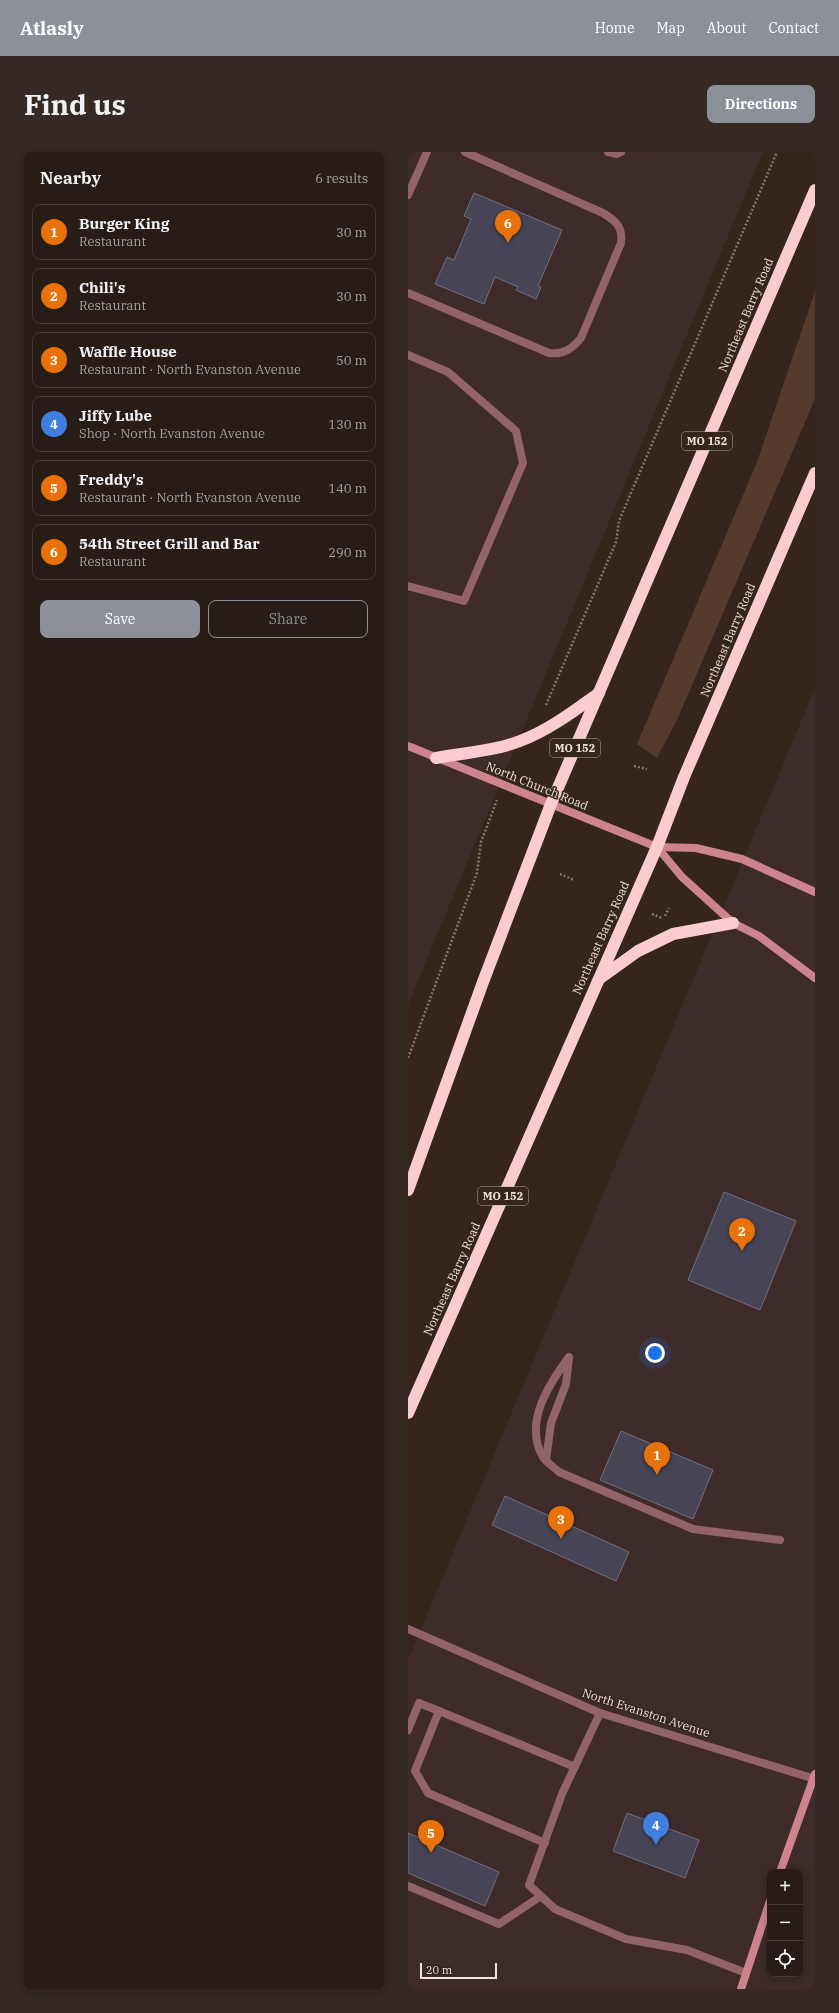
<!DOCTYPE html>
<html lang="en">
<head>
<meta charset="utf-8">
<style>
  :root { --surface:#281c16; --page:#342923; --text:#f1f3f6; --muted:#a5a1a1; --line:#443a35; --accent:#8c9099 }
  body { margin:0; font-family:"IBM Plex Serif",serif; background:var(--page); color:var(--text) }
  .controls { position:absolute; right:12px; bottom:12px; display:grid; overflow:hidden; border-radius:8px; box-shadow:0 2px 10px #0003 }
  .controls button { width:36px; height:36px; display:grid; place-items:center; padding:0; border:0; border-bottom:1px solid var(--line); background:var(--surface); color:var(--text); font:20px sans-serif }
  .scale { position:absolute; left:12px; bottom:10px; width:77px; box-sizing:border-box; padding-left:4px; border:2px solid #eee3dd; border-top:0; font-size:11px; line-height:14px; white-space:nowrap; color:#eee3dd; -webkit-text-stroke:3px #35251d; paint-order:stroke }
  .you { position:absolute; left:247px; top:1201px; width:14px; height:14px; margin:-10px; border:3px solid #fff; border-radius:50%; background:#1a73e8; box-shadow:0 0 0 6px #1a73e833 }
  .badge { display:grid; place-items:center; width:26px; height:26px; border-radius:50%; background:var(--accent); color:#fff; font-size:13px; font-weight:700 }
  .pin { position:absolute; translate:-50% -33px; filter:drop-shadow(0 1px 2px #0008) }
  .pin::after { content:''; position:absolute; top:21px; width:14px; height:12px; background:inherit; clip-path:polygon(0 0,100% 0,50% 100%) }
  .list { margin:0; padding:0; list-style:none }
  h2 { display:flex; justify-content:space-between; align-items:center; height:52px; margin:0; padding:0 16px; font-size:17px }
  h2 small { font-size:13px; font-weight:400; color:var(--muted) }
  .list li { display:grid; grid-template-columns:26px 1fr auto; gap:12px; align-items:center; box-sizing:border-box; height:56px; margin:0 8px 8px; padding:0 8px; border:1px solid var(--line); border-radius:8px }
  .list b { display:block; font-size:15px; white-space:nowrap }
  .list p { margin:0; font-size:13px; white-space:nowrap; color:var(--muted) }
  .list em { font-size:13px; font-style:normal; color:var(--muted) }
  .actions { display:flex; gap:8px; padding:12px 16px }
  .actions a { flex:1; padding:9px 0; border:1px solid var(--accent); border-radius:8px; text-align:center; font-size:14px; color:var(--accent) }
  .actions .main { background:var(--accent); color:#fff }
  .icon { flex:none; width:22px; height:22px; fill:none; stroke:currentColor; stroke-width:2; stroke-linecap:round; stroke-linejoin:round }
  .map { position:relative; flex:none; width:407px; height:1837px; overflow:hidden; border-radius:8px }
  header { display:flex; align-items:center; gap:24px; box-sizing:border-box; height:56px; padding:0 20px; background:var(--accent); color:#fff }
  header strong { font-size:19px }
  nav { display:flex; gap:22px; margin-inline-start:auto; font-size:14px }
  .intro { display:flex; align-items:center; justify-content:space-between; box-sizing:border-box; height:96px; padding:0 24px }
  h1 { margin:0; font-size:28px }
  .button { padding:10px 18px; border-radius:8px; background:var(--accent); color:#fff; font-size:14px; font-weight:700 }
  main { display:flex; gap:24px; padding:0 24px }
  aside { flex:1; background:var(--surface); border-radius:8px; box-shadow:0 2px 10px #0003 }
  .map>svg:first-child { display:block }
</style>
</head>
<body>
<header>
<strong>Atlasly</strong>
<nav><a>Home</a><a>Map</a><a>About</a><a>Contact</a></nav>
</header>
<div class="intro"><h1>Find us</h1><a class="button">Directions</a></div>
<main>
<aside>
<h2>Nearby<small>6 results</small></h2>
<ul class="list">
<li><span class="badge" style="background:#e8710a">1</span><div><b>Burger King</b><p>Restaurant</p></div><em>30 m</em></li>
<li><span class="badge" style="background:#e8710a">2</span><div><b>Chili's</b><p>Restaurant</p></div><em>30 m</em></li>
<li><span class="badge" style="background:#e8710a">3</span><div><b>Waffle House</b><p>Restaurant · North Evanston Avenue</p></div><em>50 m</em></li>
<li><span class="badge" style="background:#3f7fe0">4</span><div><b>Jiffy Lube</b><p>Shop · North Evanston Avenue</p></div><em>130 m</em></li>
<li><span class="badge" style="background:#e8710a">5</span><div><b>Freddy's</b><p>Restaurant · North Evanston Avenue</p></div><em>140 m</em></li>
<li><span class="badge" style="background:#e8710a">6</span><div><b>54th Street Grill and Bar</b><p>Restaurant</p></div><em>290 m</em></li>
</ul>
<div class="actions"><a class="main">Save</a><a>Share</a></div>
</aside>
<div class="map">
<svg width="407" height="1837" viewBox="0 0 407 1837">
  <rect width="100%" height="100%" fill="#35251d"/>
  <g fill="#3f2b29" fill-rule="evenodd">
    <path d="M0,0H355L0,853Z"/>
    <path d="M407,536V1837H0V1508ZM362,1720H392V1822H362Z"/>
  </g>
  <path fill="#563a2c" d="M407,139V247L269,568L249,606L229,592L349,310Z"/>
  <g fill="#474455" stroke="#716e80">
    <path d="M66,41L154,78L130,134L133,135L128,147L108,138L110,135L87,125L76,152L27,132L39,105L46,108L63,67L56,64Z"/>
    <path d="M316,1040L388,1069L352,1158L280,1128Z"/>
    <path d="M213,1279L305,1318L285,1367L192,1328Z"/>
    <path d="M97,1344L221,1400L208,1429L84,1373Z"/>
    <path d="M219,1661L291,1688L277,1726L205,1699Z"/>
    <path d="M0,1681L91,1720L77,1754L0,1721Z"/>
  </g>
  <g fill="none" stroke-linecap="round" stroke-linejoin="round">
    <g stroke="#82746d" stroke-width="2.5" stroke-dasharray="2 2" stroke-linecap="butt">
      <path d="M138,553L208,390L211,369L369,0"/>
      <path d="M226,614L239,617"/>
      <path d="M152,722L166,728"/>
      <path d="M244,762L254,766"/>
      <path d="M257,764L261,756"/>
      <path d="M0,906L69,721L73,690L89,648"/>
    </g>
    <g stroke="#92646a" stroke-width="8">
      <path d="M200,0L209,2L213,0"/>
      <path d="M0,43L19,0"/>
      <path d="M0,141L141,201C155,203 164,197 173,186L213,91C215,75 208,69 195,61L57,0"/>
      <path d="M0,203L40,220L108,279L115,311L56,449L0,434"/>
      <path d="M161,1205C141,1232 115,1271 135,1305C139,1311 147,1316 151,1320L285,1377L372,1388"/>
      <path d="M138,1308L143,1271L158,1232L161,1206"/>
      <path d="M192,1561L154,1642L121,1733L147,1757L218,1787L279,1798L338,1821"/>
      <path d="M0,1578L11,1551L31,1559"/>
      <path d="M137,1691L20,1641L7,1619L31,1559L167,1615"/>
      <path d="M0,1734L91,1772L133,1744"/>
    </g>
    <path stroke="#92646a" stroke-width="8" d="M0,1477L192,1561L407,1627"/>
    <g stroke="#cd848f" stroke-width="8">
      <path d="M0,594L249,695L288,696L334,707L407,740"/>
      <path d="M249,695L274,725L325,771L351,784L407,826"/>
      <path d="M372,1720L407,1622"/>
      <path d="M333,1837L362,1749"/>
    </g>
    <g stroke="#facbd1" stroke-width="12">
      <path d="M28,606C56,601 86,599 112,589C141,578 166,559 191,541"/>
      <path d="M191,827L230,799L265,782L325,771"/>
      <path d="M0,1038L75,830L143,652L407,38"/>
      <path d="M0,1261L249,695L276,625L407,321"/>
    </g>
  </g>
  <g text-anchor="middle" stroke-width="3" stroke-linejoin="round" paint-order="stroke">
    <g fill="#35251d" stroke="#b6aaa3" stroke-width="1">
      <rect x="274" y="280" width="50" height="18" rx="3"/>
      <rect x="142" y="587" width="50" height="18" rx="3"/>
      <rect x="70" y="1035" width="50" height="18" rx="3"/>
    </g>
    <g font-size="11" font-weight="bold" fill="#eee3dd">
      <text x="299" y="293">MO 152</text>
      <text x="167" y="600">MO 152</text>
      <text x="95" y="1048">MO 152</text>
    </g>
    <g font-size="12" fill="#eee3dd" stroke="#35251d">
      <text transform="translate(338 163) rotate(-67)" y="4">Northeast Barry Road</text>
      <text transform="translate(320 488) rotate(-67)" y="4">Northeast Barry Road</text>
      <text transform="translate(129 634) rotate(22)" y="4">North Church Road</text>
      <text transform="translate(193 786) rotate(-66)" y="4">Northeast Barry Road</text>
      <text transform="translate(44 1127) rotate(-66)" y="4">Northeast Barry Road</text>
      <text transform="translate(238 1561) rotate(18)" y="4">North Evanston Avenue</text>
    </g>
  </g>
</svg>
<div class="controls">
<button>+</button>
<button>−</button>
<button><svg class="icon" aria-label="locate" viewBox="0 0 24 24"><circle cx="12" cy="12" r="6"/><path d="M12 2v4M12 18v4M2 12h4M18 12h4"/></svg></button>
</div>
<div class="scale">20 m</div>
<div class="you"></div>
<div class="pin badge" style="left:249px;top:1323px;background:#e8710a">1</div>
<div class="pin badge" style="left:334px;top:1099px;background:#e8710a">2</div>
<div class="pin badge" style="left:153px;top:1387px;background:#e8710a">3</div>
<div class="pin badge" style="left:248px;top:1693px;background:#3f7fe0">4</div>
<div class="pin badge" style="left:23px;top:1701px;background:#e8710a">5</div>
<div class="pin badge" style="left:100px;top:91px;background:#e8710a">6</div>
</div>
</main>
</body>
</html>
